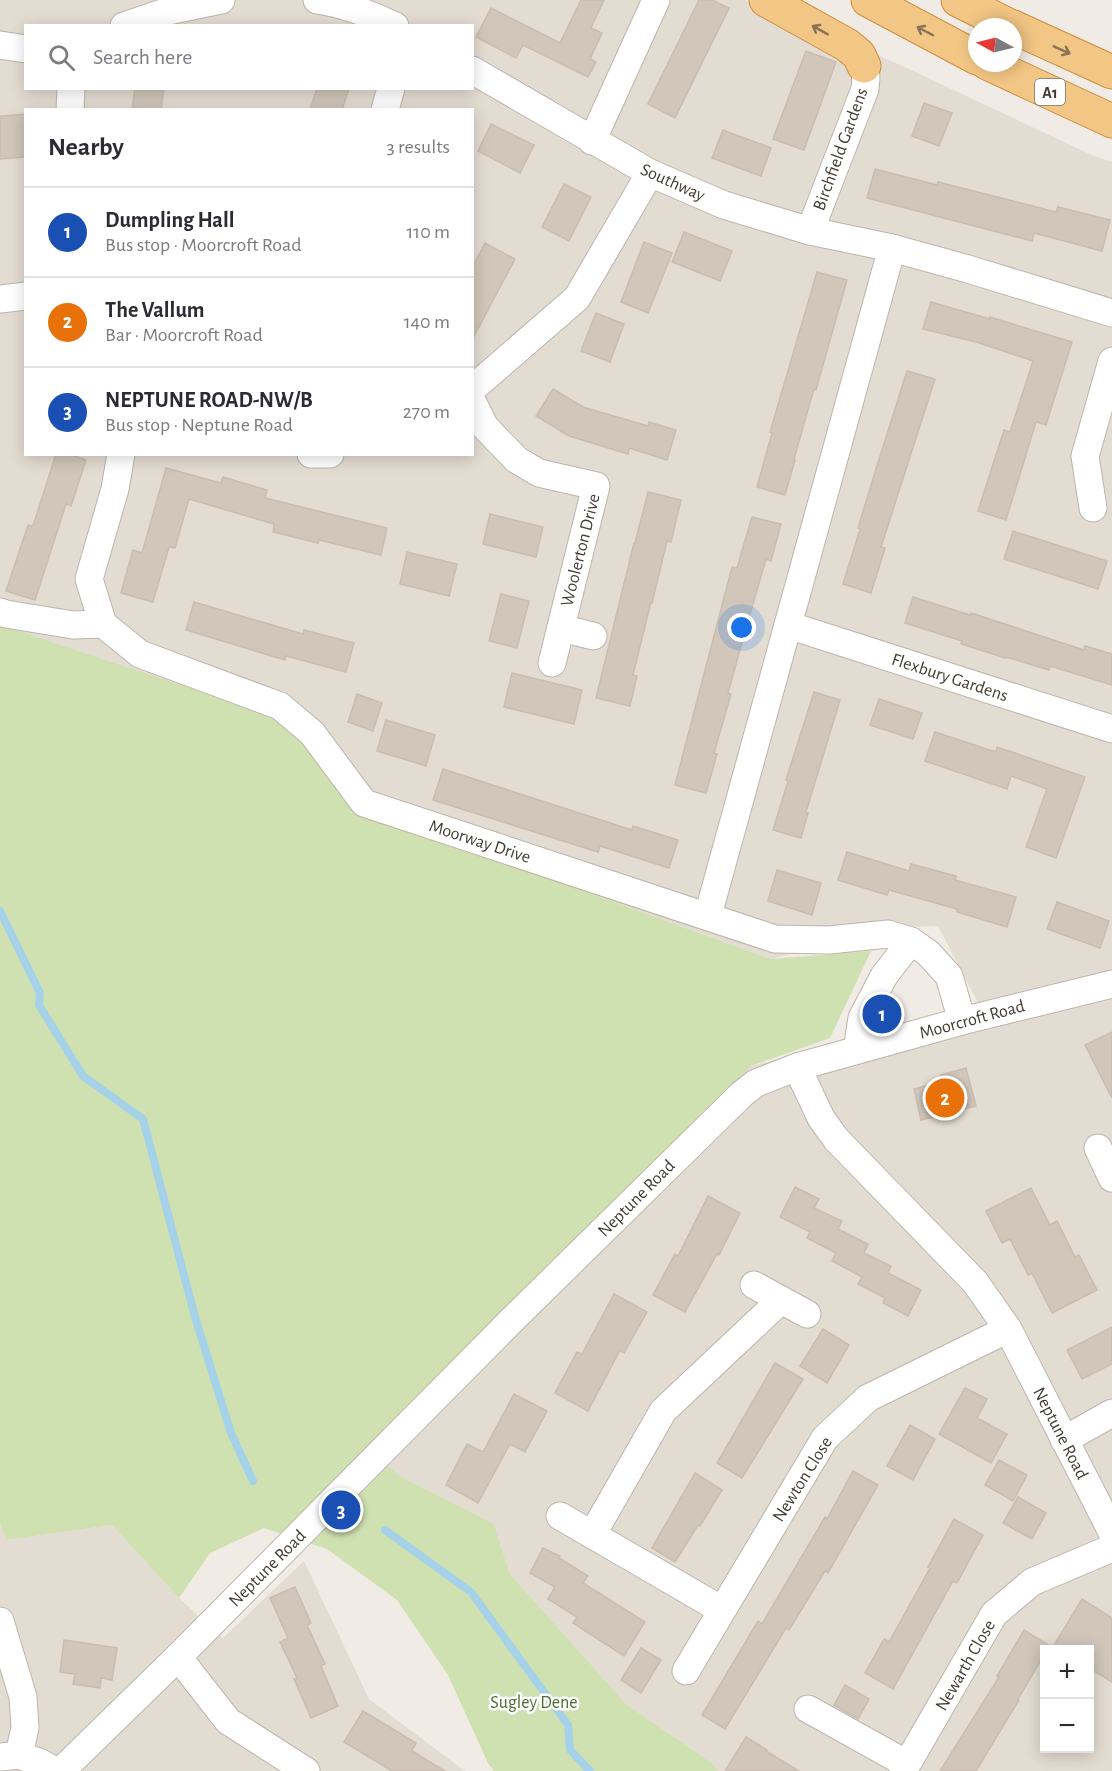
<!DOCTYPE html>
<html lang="en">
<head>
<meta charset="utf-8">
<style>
  :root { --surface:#fff; --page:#f7f7f7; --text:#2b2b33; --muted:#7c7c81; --line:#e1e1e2; --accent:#db2777 }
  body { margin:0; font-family:"Alegreya Sans",sans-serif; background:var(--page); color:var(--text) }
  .controls { position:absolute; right:18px; bottom:18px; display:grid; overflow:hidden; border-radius:0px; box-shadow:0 3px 15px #0003 }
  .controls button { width:54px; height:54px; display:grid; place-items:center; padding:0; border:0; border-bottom:2px solid var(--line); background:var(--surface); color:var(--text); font:30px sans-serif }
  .compass { position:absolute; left:968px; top:18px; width:54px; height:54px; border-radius:50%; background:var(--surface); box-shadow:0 3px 15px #0003; rotate:277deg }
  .you { position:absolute; left:742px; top:628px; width:21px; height:21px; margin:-15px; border:4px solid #fff; border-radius:50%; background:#1a73e8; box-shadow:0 0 0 9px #1a73e833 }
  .badge { display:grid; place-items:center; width:39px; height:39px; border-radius:50%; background:var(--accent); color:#fff; font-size:20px; font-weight:700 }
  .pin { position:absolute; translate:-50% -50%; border:3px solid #fff; box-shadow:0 2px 6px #0006 }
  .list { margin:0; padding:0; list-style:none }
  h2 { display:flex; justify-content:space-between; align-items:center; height:78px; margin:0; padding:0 24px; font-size:26px }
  h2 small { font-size:20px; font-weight:400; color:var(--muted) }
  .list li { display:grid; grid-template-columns:39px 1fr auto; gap:18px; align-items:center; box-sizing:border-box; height:90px; padding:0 24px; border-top:2px solid var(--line) }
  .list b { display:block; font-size:22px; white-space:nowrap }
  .list p { margin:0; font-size:20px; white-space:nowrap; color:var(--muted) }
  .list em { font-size:20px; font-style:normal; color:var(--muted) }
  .icon { flex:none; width:33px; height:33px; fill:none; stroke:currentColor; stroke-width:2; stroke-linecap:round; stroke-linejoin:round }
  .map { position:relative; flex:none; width:1112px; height:1771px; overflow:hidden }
  .search { position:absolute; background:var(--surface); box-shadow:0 3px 15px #0003; left:24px; top:24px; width:450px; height:66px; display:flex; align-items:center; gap:15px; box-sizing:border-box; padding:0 21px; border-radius:0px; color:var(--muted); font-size:22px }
  .panel { position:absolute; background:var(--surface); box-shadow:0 3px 15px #0003; left:24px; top:108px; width:450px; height:348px; border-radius:0px }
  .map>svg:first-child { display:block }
</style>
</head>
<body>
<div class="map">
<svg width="1112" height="1771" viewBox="0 0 1112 1771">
  <rect width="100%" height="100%" fill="#f0ebe4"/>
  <g fill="#e3dcd2" fill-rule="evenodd">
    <path d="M0,0H745L898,64L1094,156L1112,162V1771H718L712,1763L626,1704L510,1574L494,1524L400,1476L367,1450L751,1066L984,1014L938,926L897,927L771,959L358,809L0,625ZM26,26H472V88H26ZM26,110H472V454H26ZM1044,1650H1090V1748H1044Z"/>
    <path d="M0,1523L6,1540L112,1525L179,1598L223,1638L304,1561L369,1699L465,1771H0Z"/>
  </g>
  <path fill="#cfe1b0" d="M0,625L280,718L358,809L771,959L871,951L830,1038L751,1066L368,1450L400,1476L494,1524L510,1574L626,1704L712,1763L718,1771H494L488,1763L448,1675L397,1600L327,1549L264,1528L210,1553L179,1598L112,1525L6,1540L0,1523Z"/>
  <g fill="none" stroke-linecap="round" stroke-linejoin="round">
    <g stroke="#a5d2e8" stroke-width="8">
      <path d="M0,911L40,993L39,1005L83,1076L143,1119L195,1317L231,1433L253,1481"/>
      <path d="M385,1530L471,1592L568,1725L570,1750L590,1771"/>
    </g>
  </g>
  <g fill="#d0c6ba" stroke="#cabdae" stroke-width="1.5">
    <path d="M581,0H604L591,28L602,33L590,59L596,62L588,77L523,45L516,58L476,37L491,8L560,43Z"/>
    <path d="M699,0H712L729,8L675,118L648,104Z"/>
    <path d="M806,51L836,62L804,150L773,139Z"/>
    <path d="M135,88H164L161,110H132Z"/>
    <path d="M317,88H349L342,110H310Z"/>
    <path d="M924,103L952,113L939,146L912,136Z"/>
    <path d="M26,114V157L0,159V116Z"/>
    <path d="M491,124L534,145L520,173L478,151Z"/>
    <path d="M723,130L771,148L761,176L712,158Z"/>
    <path d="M875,169L937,185L938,182L1056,212L1058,207L1110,220L1102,251L1034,233L1032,241L867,198Z"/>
    <path d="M564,184L591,197L569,241L542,227Z"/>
    <path d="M684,232L732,251L720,281L672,262Z"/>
    <path d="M644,242L672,253L648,313L621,302Z"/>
    <path d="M485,243L515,259L472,340V268Z"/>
    <path d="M817,272L847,280L816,390L814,389L794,459L795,460L785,495L757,487L772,433L770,432Z"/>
    <path d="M931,302L990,319V317L1072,342L1046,425L1036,422L1006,520L978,511L1004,430L1010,432L1033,361L976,342L923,329Z"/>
    <path d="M596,313L624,324L610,362L581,351Z"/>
    <path d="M907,371L935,379L881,547L885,548L871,593L843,584L860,529L858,528L876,469Z"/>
    <path d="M553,389L583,407L648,426L649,422L676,430L667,460L629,448L628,454L569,436L536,416Z"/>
    <path d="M56,454H70L86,460L71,506L66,504L35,600L6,591L28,525L33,526Z"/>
    <path d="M166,468L221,483L223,477L267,490L265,498L387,528L381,555L319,540L318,543L273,532L274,524L189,499L175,548L169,547L153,602L121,593L133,550L142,553Z"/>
    <path d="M648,492L681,500L671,542L667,541L652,603L651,602L633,675L637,676L630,706L596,698L634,543H635Z"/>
    <path d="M490,514L543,527L536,557L483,544Z"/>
    <path d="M752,517L781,524L771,561L766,559L744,635L728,693L731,694L714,753L717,754L706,793L675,785L732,567L737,568Z"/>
    <path d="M1013,531L1107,561L1098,589L1004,559Z"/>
    <path d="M407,552L457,564L449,596L400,584Z"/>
    <path d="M501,594L529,601L517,648L489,641Z"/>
    <path d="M913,597L970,615L971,613L1084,650L1085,646L1112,654V685L1050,666L1049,670L1006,657L1005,658L961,644L962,641L905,623Z"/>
    <path d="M194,602L303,634L304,630L354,643L346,672L286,656L285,660L186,630Z"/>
    <path d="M512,673L582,690L574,724L504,707Z"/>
    <path d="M814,692L840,700L806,812L808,813L801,838L773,830L788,781L786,780Z"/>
    <path d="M357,694L382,703L373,731L348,722Z"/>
    <path d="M879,699L922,713L913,739L870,725Z"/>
    <path d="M386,720L435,735L426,766L377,751Z"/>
    <path d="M935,732L996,752L997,747L1085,777L1056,858L1026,847L1047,789L1011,776L1007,789L925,761Z"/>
    <path d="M443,769L632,830L633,826L678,840L669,868L600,846L598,852L433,800Z"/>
    <path d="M847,852L909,871L911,864L956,876L955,880L1016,897L1007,927L957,912V909L889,890L887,895L838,880Z"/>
    <path d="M777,870L821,883L812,915L768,901Z"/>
    <path d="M1057,902L1109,921L1100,948L1047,929Z"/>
    <path d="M1112,1032V1098L1085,1045Z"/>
    <path d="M966,1068L976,1106L921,1120L914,1089L943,1081L941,1075Z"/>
    <path d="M795,1187L819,1199L814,1208L842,1221L838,1229L868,1244L864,1253L891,1266L888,1273L921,1290L908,1316L883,1303L885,1298L858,1284L862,1277L832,1261L836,1253L807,1238L810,1232L780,1217Z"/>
    <path d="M1031,1188L1050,1225L1057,1221L1075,1257L1079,1255L1097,1290L1052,1313L1032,1273L1028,1275L1010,1239L1002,1243L986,1211Z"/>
    <path d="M708,1196L740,1213L719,1255L717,1254L685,1312L653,1295L675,1254L678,1256Z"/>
    <path d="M614,1294L647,1312L624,1353L620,1350L588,1411L555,1393L577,1352L582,1354Z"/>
    <path d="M1112,1327V1364L1082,1379L1067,1350Z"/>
    <path d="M823,1329L849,1345L827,1383L800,1366Z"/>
    <path d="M775,1363L803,1379L742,1478L717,1463Z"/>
    <path d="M965,1388L987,1399L977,1418L1007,1434L991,1463L939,1434Z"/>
    <path d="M514,1394L547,1411L525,1452L510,1444L478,1503L446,1485L467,1444L483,1452Z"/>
    <path d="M910,1425L935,1439L913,1480L887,1466Z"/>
    <path d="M999,1460L1027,1475L1013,1501L985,1485Z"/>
    <path d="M853,1471L878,1485L828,1573L825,1571L789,1630L786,1628L725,1729L702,1715L758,1621L762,1624L825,1517L827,1519Z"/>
    <path d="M695,1473L722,1490L700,1526L698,1525L675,1562L652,1548Z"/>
    <path d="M1018,1497L1046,1513L1032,1539L1003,1523Z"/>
    <path d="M954,1519L983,1535L957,1583L953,1581L893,1689L865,1673L884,1639L889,1642L930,1568L928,1567Z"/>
    <path d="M543,1548L560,1556L559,1558L588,1576L583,1583L645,1622L624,1656L573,1623L577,1617L548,1599L555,1587L530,1573Z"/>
    <path d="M295,1587L311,1623L307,1625L325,1664L321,1666L338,1706L311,1718L294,1679L297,1678L280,1642L288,1638L270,1598Z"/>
    <path d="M1082,1599L1112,1618V1682L1089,1668V1650H1051Z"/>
    <path d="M1024,1630L1050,1646L1048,1650H1044V1655L1018,1699L1019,1700L976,1771H940L999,1677L997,1676Z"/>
    <path d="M64,1640L117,1648L112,1680L101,1678L100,1688L73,1684L75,1674L60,1672Z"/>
    <path d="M641,1648L661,1660L641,1693L621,1680Z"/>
    <path d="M845,1685L869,1699L858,1719L834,1705Z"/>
    <path d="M363,1711L416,1743L412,1751L445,1771H392L344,1742Z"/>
    <path d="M746,1737L767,1750L766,1751L799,1771H725Z"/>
  </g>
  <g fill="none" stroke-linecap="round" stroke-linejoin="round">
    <g stroke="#bdb5aa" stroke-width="29">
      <g id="minor">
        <path d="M317,0C345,4 370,14 395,26"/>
        <path d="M124,26L168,11L221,0"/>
        <path d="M0,45L26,49"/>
        <path d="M472,70L650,173L724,205L810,231L892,248L968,269L1112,313"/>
        <path d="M70,110L71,88"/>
        <path d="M385,110L391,88"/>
        <path d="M592,141L656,0"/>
        <path d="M810,231L865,89L866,77L864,66"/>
        <path d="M0,299L26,296"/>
        <path d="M472,389L577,298L650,173"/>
        <path d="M472,401L485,427L517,460L539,473L596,486L552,663"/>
        <path d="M311,454H330"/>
        <path d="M1093,508L1085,456L1112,361"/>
        <path d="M0,612L6,614L73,625L103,624"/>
        <path d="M103,624L140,654L280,706L312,733L364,803L775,939L829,940L888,934L911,941L928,953L949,976L962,1021"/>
        <path d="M103,624L89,579L115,489L121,454"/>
        <path d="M788,625L1112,729"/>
        <path d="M561,628L593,636"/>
        <path d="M708,915L892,248"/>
        <path d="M857,1050L862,1018L884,976L911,941"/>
        <path d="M797,1067L821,1118L836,1139L975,1282L1008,1329L1112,1532"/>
        <path d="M1098,1148L1112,1178"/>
        <path d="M754,1285L807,1314"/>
        <path d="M1064,1440L1112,1413"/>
        <path d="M560,1516L722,1610"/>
        <path d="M592,1535L663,1411L781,1300"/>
        <path d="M0,1621L23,1697L25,1728L19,1755L0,1757"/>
        <path d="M178,1657L228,1721L306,1771"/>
        <path d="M686,1671L825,1438L868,1398L1008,1329"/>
        <path d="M808,1709L907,1764"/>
        <path d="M19,1755L41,1763L55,1771"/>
        <path d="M61,1771L178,1657L512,1320L742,1094L756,1083L797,1067L962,1021L1112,984"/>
        <path d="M903,1771L994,1614L1032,1582L1112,1548"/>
      </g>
    </g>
    <g stroke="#cd8d41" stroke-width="35">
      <g id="trunk">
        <path d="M766,0L847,45L859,55L864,66"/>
        <path d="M868,0L977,58"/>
        <path d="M958,0L1012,27"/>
        <path d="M1013,27L1112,72"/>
        <path d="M987,63L1112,121"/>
      </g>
    </g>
    <use href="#minor" stroke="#fff" stroke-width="27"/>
    <use href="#trunk" stroke="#f2c684" stroke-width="33"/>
  </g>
  <defs><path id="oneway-shaft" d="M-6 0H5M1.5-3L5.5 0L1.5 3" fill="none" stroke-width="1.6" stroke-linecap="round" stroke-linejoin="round" transform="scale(1.5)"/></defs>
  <g stroke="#887354">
    <use href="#oneway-shaft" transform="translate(820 30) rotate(-151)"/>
    <use href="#oneway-shaft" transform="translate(925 31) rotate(-152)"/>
    <use href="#oneway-shaft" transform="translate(1062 50) rotate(24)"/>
  </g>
  <g text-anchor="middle" stroke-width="5" stroke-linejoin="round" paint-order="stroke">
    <rect fill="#fff" stroke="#7a7671" stroke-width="1.5" x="1035" y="79" width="30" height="26" rx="4.5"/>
    <g font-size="16" font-weight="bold" fill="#413b34">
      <text x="1050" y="98">A1</text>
    </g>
    <g font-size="18" fill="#413b34" stroke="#fff">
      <text transform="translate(840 149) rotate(-70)" y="6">Birchfield Gardens</text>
      <text transform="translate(673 182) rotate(24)" y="6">Southway</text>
      <text transform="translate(580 550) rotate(-76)" y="6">Woolerton Drive</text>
      <text transform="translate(950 677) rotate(18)" y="6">Flexbury Gardens</text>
      <text transform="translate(480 841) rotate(18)" y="6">Moorway Drive</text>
      <text transform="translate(972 1019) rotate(-15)" y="6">Moorcroft Road</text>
      <text transform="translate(636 1198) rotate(-45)" y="6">Neptune Road</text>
      <text transform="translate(1061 1433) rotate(63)" y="6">Neptune Road</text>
      <text transform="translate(802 1479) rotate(-58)" y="6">Newton Close</text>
      <text transform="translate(267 1568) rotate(-45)" y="6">Neptune Road</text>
      <text transform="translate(965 1665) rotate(-60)" y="6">Newarth Close</text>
    </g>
    <g font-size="18" fill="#4b6c2e" stroke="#fff">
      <text x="534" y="1708">Sugley Dene</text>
    </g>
  </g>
</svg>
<div class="controls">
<button>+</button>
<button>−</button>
</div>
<svg class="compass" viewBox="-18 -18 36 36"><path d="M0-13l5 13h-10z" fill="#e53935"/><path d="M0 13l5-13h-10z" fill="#7c7c81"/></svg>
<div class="you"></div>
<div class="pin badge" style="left:882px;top:1014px;background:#1a4fb4">1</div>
<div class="pin badge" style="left:945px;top:1098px;background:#e8710a">2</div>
<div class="pin badge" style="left:341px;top:1510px;background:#1a4fb4">3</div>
<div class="search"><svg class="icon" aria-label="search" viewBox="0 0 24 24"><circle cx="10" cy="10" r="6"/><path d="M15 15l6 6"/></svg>Search here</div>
<section class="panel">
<h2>Nearby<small>3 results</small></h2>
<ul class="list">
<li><span class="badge" style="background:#1a4fb4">1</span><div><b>Dumpling Hall</b><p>Bus stop · Moorcroft Road</p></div><em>110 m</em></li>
<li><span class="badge" style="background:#e8710a">2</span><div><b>The Vallum</b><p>Bar · Moorcroft Road</p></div><em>140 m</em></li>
<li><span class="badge" style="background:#1a4fb4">3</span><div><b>NEPTUNE ROAD-NW/B</b><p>Bus stop · Neptune Road</p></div><em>270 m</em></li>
</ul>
</section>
</div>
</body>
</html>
